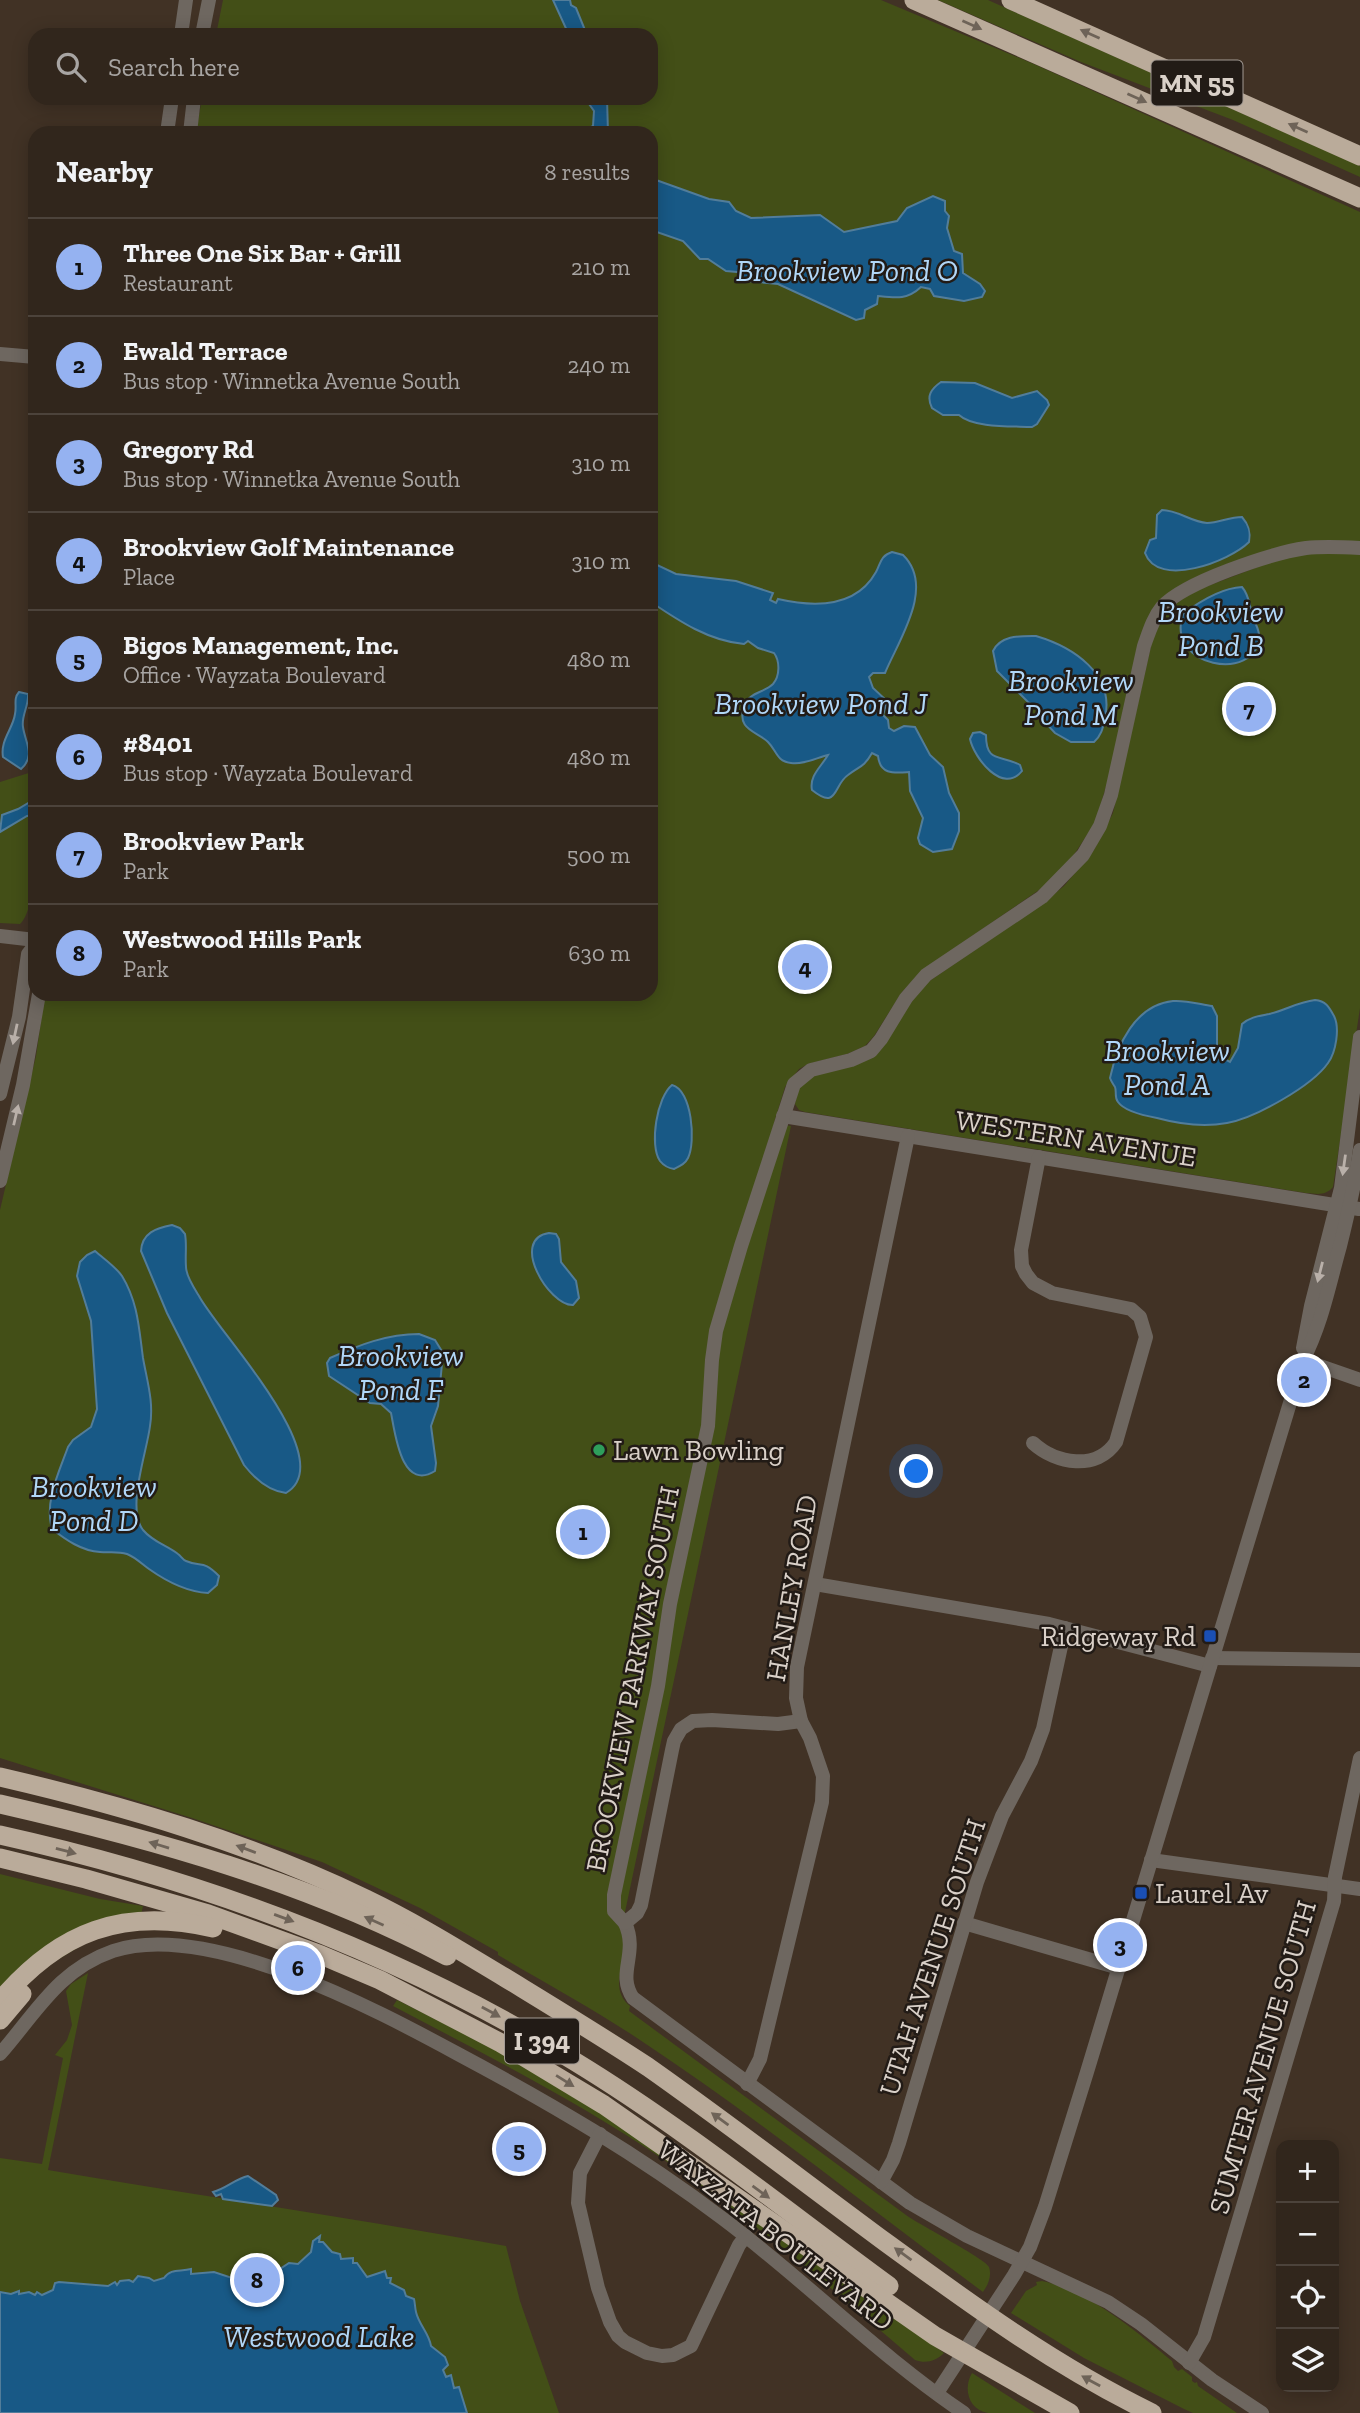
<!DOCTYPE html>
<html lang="en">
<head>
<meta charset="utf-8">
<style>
  :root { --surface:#31261c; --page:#392e25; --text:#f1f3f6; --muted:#a8a5a3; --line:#4c433b; --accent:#95b2f1 }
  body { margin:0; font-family:"Zilla Slab",serif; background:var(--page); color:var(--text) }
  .controls { position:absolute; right:21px; bottom:21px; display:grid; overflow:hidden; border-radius:14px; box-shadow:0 4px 18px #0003 }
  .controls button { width:63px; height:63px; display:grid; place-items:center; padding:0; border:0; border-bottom:2px solid var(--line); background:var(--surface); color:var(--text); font:35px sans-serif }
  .you { position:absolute; left:917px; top:1472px; width:24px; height:24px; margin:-18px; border:5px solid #fff; border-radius:50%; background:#1a73e8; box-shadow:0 0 0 10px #1a73e833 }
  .badge { display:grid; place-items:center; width:46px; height:46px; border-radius:50%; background:var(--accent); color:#111; font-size:23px; font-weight:700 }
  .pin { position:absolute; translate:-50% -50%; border:4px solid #fff; box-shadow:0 2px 7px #0006 }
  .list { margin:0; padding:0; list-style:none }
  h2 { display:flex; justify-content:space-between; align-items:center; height:91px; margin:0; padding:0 28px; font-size:30px }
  h2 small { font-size:23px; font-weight:400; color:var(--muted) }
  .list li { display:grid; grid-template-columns:46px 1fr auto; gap:21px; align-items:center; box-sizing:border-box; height:98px; padding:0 28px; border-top:2px solid var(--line) }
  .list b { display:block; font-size:26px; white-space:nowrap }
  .list p { margin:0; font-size:23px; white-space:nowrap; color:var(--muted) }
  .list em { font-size:23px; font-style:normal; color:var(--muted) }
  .icon { flex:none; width:38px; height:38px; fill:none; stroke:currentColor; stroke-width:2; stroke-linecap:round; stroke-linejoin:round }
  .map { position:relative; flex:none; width:1360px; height:2413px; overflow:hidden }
  .search { position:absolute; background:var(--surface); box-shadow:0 4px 18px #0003; left:28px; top:28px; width:630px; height:77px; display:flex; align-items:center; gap:18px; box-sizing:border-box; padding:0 24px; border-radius:21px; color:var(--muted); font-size:26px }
  .panel { position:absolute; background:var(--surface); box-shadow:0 4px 18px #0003; left:28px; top:126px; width:630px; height:875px; border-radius:21px }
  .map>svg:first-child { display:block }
</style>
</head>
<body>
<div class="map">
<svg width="1360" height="2413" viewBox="0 0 1360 2413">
  <rect width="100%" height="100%" fill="#413225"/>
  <g fill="#434f17">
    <path d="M223,0H881L1036,65L1360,212V1008L1333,1187C1325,1196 1318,1194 1306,1193L805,1112L799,1110L795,1104L798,1088L814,1075L861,1062L928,982L1042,904L1064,886L1094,850L1113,813L1154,633L1166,611L1192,592L1258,567L1257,554C1225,566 1189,575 1163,598L1095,823L1067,865L1042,888L924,969L902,992L874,1036L865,1046L847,1054L808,1064L799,1069L785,1087L774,1123L791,1126L621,1931C623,1938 625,1946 624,1953C621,1973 612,1991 630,2006L629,2011L906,2215C918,2224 986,2259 989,2267C992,2276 988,2285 983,2292C869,2208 758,2118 640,2040C594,2009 545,1983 498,1955V1952L420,1908L322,1862L192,1818L0,1758V1210L36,1056L45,994H651V133H196L202,98H651V35H216Z"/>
    <path d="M938,0H988L1360,166V177L1233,120L1081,62Z"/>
    <path d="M35,771C35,801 41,907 20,924L0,923V782Z"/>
    <path d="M0,1874L100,1899L143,1906L141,1915L131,1916L0,1994Z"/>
    <path d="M88,1973L48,2170C201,2196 354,2218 506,2246L520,2301L559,2413H0V2158L42,2164L63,2058L55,2055L67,2040L72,2025L66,1991L71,1984Z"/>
    <path d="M397,2000L541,2072L854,2286L944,2353C936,2361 926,2364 915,2360C834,2291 754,2220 666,2161C579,2102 486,2055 393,2006Z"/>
    <path d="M1042,2281C1089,2291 1137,2332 1172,2361L1174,2367L1178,2371L1182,2369L1192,2377V2381L1195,2383L1197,2382L1198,2386L1237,2413H1193L1184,2409L1084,2358L1011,2313L1026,2291L1037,2285L1036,2282Z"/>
    <path d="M972,2373L1035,2413C1020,2413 1003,2413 988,2413C968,2410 963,2388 972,2373Z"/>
  </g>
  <g fill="#185986" stroke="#527d9a" stroke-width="2">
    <path d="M553,0H570L571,5L576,8L587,35H569Z"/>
    <path d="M588,98H607L608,133H586L587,129L593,126L594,111L587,101Z"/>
    <path d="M656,180L709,199L729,202L736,211L751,218L820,215L844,232L897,221L907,208L933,196L945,201V211L949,216L947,228L954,251L962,254L963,273L980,284L985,291L982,297L964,301L934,296L930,289L921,287C907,300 896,298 878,296L877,304L865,310L864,318L856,320L778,284L748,281L737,272L726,271L708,259H700L683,241L651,230V187Z"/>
    <path d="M941,382L975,383L1012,398L1037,391L1047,400L1049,405L1037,424L1032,427C1012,426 973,428 959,415H943L932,408C926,396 931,389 941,382Z"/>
    <path d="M1162,510C1178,510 1191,522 1207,523C1219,523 1229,517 1242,517C1249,525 1251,532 1249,542C1230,561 1158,589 1145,553L1150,540L1156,538L1157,515Z"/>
    <path d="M892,552L903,555C936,587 898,641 885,673H873L869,677L873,688L887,701L883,715L888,720L889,728L894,731L904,726L915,727L930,755L943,767L949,793L959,813V831L952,849L933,852L920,844L918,838L923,818L910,791L909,772C894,773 880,775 878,756L872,753C864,767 860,766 848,775C833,785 838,811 812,790C809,776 821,767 828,755C816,758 803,765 791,763C776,761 777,751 768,742C757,731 736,730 744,706C749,692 764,693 773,684C780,676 780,661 774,653L758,648L748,641L744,644C709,641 679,621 651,602V562L676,574L736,581L773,593L770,600L776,603L778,599C813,607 856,608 876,572C881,563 880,556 892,552Z"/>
    <path d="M1242,587C1250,596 1249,606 1253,617C1255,624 1260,630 1259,638C1256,682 1165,668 1183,614C1199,602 1221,588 1242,587Z"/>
    <path d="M1036,636C1073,647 1115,674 1105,718C1103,727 1102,735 1094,742H1071L1055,733L1041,718L1036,707L1028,702L997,671L993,651C1001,635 1020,636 1036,636Z"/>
    <path d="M19,692L28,694C29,706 21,716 23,727C25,742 36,756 21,769L3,757C0,740 13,729 15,714C17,705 13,699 19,692Z"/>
    <path d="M980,732L986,735C986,764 1001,754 1020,765L1022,771C1003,795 974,758 970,739L973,733Z"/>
    <path d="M35,799V815L27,816L0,832L2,815L18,809Z"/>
    <path d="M1315,1000C1326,1001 1329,1007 1334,1016C1340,1028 1336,1052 1328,1063C1312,1086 1255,1118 1227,1123C1204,1127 1179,1124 1157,1118C1146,1116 1125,1112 1118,1102C1114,1097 1117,1092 1115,1087C1113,1084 1111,1081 1110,1078C1117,1045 1135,1005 1173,1001C1185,1000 1199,1004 1212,1006L1217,1016V1055L1230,1062L1238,1048L1242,1024C1250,1017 1259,1016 1269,1014C1286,1010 1298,1002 1315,1000Z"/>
    <path d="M672,1085C692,1090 696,1142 688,1158C685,1164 680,1166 674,1169C668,1168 664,1166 660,1161C649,1145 657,1097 672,1085Z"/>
    <path d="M172,1225L180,1228L185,1234C187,1245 185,1256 186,1267C186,1276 194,1288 199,1296C217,1331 342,1460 286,1493C268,1491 255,1479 244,1465L167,1313L141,1251C142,1233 156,1228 172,1225Z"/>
    <path d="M549,1233L556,1234L559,1239L561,1262L576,1281L579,1298L573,1305C549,1306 509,1239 549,1233Z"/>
    <path d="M95,1251C104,1259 115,1266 122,1276C138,1302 139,1329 143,1358C147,1381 154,1402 150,1426C147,1452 126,1508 143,1530C153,1542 166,1545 178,1554C181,1556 183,1560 186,1561C202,1568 202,1559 219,1576L217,1585L208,1593C188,1592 166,1581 149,1569C142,1564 135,1557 127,1554C117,1551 109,1553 100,1552C82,1551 66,1540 52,1529C44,1502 59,1472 68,1447L73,1440L91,1427L97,1409L91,1321L77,1276L80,1262L87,1255Z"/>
    <path d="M419,1334L435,1340L443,1353L438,1406L431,1426L436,1463L435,1471C401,1492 395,1432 391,1413L381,1404L370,1403L329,1376L327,1363L330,1358C359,1345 387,1334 419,1334Z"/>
    <path d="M248,2176L276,2195L278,2200L272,2206L223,2199L221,2194L216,2196L213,2192C227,2188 235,2179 248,2176Z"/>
    <path d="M320,2236L319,2242H323L332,2252L340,2254L341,2259L353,2258V2263H357L367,2277L385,2271L387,2278H391L390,2283L404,2290L406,2296L414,2299C415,2303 415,2308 416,2312C419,2325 429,2333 431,2346L445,2357L448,2365L443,2370L446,2377L451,2375L454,2388L459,2387L467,2413H0V2292L11,2294L19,2291V2294L29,2292L35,2295L37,2292L42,2295L53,2290L55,2283L59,2282L108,2286L115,2282L117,2285L120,2281L129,2280L133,2282L138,2276L149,2278L154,2281L164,2278C171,2268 180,2272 191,2269V2274L214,2272L235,2279L238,2277L247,2281L252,2278L278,2274L280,2269L289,2263L298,2264L311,2252L313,2241Z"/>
  </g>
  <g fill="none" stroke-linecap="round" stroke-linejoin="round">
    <g stroke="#6e6760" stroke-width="14">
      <path d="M181,35L186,0"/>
      <path d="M202,35L209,0"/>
      <path d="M167,133L172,98"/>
      <path d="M190,133L194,98"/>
      <path d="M0,354L35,357"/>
      <path d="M0,936L35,940"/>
      <path d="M0,1094L19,1017L28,954L35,945"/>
      <path d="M783,1116L1359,1209"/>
      <path d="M0,1181L23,1085L39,994"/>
      <path d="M1303,1348L1311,1306L1341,1188L1360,1037"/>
      <path d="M1303,1360L1360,1380"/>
      <path d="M1033,1443C1056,1464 1097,1471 1116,1442L1146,1337L1140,1317L1131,1309L1052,1293L1033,1283L1026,1274L1022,1266L1021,1250L1039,1157"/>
      <path d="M815,1584L1049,1624L1210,1666"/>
      <path d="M1212,1658L1360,1660"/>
      <path d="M801,1721L778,1724L712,1720L693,1721L681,1729L674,1741L672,1750L641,1905L637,1913L625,1923C639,1954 616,1973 633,1998L910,2203L967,2236L1108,2302L1141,2324L1212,2380L1262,2413"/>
      <path d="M1151,1860L1360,1889"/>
      <path d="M625,1923L614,1911V1895L658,1686L670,1604L708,1426L712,1360L716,1331L741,1246L794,1084L811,1070L851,1060L871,1051L881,1039L906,998L926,975L1042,897L1083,855L1100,826L1111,795L1144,646C1149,632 1153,618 1162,607C1184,582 1272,553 1306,548C1324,546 1342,547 1360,548"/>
      <path d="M964,1923L1119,1968"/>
      <path d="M0,2054C36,2013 58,1970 113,1951C208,1920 375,2009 458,2054C550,2103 639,2155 722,2218C805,2280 878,2355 964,2413"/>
      <path d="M747,2084L760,2059L822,1802L823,1776L810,1738L801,1721L796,1698L797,1667L908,1136"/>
      <path d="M600,2134L580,2173L578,2203L598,2288L610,2322L618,2336L625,2342L647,2353L662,2356L673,2355L691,2346L739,2245L746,2236"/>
      <path d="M881,2182L893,2160L899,2143L977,1882L1002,1816L1031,1761L1043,1729L1065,1628"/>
      <path d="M1189,2363L1204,2337L1334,1901L1335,1877L1360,1758"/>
      <path d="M937,2393L1014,2275L1030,2247L1045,2207L1087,2072L1303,1360C1322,1323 1329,1285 1340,1246C1348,1214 1355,1183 1360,1150"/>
    </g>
    <g stroke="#baab9a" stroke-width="19">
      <path d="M914,0L1360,198"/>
      <path d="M1011,0L1360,156"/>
      <path d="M0,1777C125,1806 250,1843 366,1899C414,1922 459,1950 504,1977C553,2007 601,2036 648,2067C729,2124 808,2185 888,2244C973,2306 1057,2367 1152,2413"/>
      <path d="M0,1804C153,1839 307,1882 447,1956"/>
      <path d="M0,1835C203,1880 397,1952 574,2061C684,2128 785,2210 889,2286"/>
      <path d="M0,1858L86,1879L208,1914L321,1955L380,1980L501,2043L604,2105L935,2336L1070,2413"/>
      <path d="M0,2001C59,1931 123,1907 213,1928"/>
      <path d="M0,2020L22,1994"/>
    </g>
  </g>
  <defs><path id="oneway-solid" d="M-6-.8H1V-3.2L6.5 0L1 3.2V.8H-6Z" transform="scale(1.75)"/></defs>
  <g fill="#6e6358">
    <use href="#oneway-solid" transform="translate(972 25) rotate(24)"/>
    <use href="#oneway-solid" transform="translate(1090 34) rotate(-156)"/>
    <use href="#oneway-solid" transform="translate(1137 98) rotate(24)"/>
    <use href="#oneway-solid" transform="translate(1298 128) rotate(-156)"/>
    <use href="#oneway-solid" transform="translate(159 1845) rotate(-163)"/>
    <use href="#oneway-solid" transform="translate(246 1849) rotate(-159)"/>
    <use href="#oneway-solid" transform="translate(66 1851) rotate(15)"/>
    <use href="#oneway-solid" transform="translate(284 1918) rotate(20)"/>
    <use href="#oneway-solid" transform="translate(374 1921) rotate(-156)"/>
    <use href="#oneway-solid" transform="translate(491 2012) rotate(29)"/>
    <use href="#oneway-solid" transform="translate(565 2081) rotate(32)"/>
    <use href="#oneway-solid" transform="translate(720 2119) rotate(-144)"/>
    <use href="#oneway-solid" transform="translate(761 2192) rotate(36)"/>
    <use href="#oneway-solid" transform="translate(903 2254) rotate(-144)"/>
    <use href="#oneway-solid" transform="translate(1091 2381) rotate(-151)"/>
  </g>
  <g fill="#b9b0a9">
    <use href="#oneway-solid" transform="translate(15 1034) rotate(102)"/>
    <use href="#oneway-solid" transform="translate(16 1115) rotate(-77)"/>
    <use href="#oneway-solid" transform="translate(1344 1165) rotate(98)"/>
    <use href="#oneway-solid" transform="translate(1320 1272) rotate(104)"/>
  </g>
  <circle fill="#2e9e5b" stroke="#221b16" stroke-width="2.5" cx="599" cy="1450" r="7"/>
  <g fill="#1a4fb4" stroke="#221b16" stroke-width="2.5">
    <rect x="1203" y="1629" width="14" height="14" rx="3.5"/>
    <rect x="1134" y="1886" width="14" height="14" rx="3.5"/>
  </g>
  <g text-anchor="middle" stroke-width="5" stroke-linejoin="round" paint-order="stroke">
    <g fill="#221b16" stroke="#a29a93" stroke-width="2">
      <rect x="1151.5" y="60.5" width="91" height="45" rx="5"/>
      <rect x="505" y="2018.5" width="74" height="45" rx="5"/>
    </g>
    <g font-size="26" font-weight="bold" fill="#d9d0c8">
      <text x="1197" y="92">MN 55</text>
      <text x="542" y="2050">I 394</text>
    </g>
    <g font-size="28" fill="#d9d0c8" stroke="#221b16">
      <text transform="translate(1076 1138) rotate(9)" y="10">WESTERN AVENUE</text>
      <text transform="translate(791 1588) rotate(-80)" y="10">HANLEY ROAD</text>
      <text transform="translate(632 1679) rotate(-79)" y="10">BROOKVIEW PARKWAY SOUTH</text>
      <text transform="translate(932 1957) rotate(-72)" y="10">UTAH AVENUE SOUTH</text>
      <text transform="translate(1262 2057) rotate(-74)" y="10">SUMTER AVENUE SOUTH</text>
      <text transform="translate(776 2235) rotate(38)" y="10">WAYZATA BOULEVARD</text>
    </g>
    <g font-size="28" fill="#d9d0c8" stroke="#221b16" text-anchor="start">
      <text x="613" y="1460">Lawn Bowling</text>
      <text x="1196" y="1646" text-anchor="end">Ridgeway Rd</text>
      <text x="1155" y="1903">Laurel Av</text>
    </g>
    <g font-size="30" font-style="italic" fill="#b1d7f8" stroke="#221b16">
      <text x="847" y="281">Brookview Pond O</text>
      <text x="1221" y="622">Brookview<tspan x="1221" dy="34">Pond B</tspan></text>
      <text x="1071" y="691">Brookview<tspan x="1071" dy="34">Pond M</tspan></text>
      <text x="821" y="714">Brookview Pond J</text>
      <text x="1167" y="1061">Brookview<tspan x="1167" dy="34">Pond A</tspan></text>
      <text x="401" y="1366">Brookview<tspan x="401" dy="34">Pond F</tspan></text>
      <text x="94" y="1497">Brookview<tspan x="94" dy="34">Pond D</tspan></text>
      <text x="319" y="2347">Westwood Lake</text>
    </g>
  </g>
</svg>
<div class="controls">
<button>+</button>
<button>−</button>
<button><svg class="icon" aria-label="locate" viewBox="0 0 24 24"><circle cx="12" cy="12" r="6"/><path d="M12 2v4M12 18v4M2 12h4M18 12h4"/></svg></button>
<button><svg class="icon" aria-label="layers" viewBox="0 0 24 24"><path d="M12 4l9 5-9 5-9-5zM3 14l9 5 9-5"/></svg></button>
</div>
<div class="you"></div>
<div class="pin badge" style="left:583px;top:1532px">1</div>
<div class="pin badge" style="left:1304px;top:1380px">2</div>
<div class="pin badge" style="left:1120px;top:1945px">3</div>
<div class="pin badge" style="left:805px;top:967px">4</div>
<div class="pin badge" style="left:519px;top:2149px">5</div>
<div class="pin badge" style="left:298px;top:1968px">6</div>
<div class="pin badge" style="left:1249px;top:709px">7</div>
<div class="pin badge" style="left:257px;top:2280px">8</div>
<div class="search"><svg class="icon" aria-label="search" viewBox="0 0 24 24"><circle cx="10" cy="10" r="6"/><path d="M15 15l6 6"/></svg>Search here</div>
<section class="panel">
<h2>Nearby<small>8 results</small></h2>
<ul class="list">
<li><span class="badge">1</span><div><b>Three One Six Bar + Grill</b><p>Restaurant</p></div><em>210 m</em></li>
<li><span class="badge">2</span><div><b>Ewald Terrace</b><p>Bus stop · Winnetka Avenue South</p></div><em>240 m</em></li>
<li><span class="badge">3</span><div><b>Gregory Rd</b><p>Bus stop · Winnetka Avenue South</p></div><em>310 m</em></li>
<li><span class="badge">4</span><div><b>Brookview Golf Maintenance</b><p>Place</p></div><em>310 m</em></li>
<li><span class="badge">5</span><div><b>Bigos Management, Inc.</b><p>Office · Wayzata Boulevard</p></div><em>480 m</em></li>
<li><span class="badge">6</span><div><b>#8401</b><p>Bus stop · Wayzata Boulevard</p></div><em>480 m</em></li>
<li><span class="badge">7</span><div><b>Brookview Park</b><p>Park</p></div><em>500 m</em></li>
<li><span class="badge">8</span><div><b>Westwood Hills Park</b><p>Park</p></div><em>630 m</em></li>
</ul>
</section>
</div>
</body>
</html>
